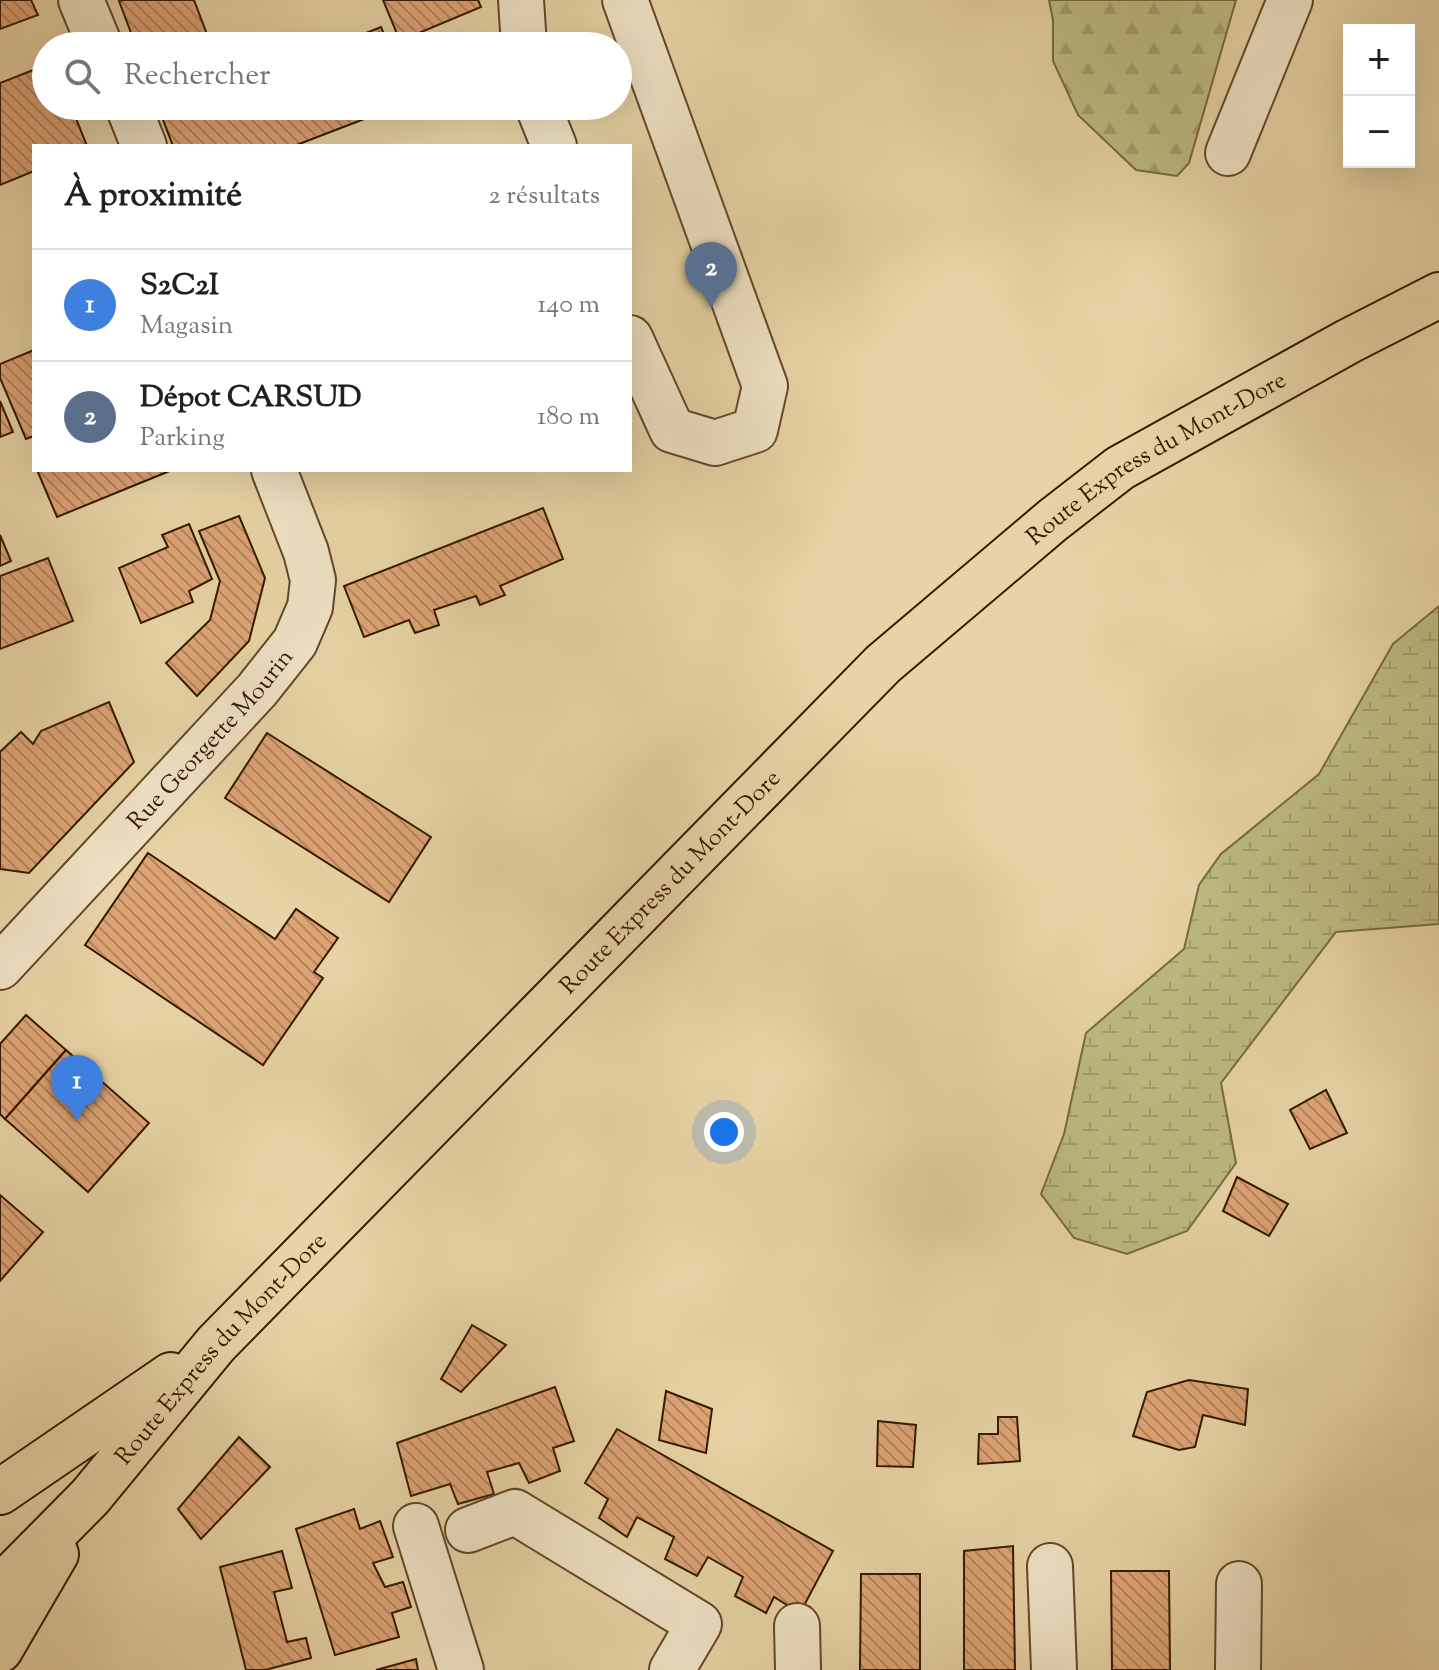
<!DOCTYPE html>
<html lang="fr">
<head>
<meta charset="utf-8">
<style>
  :root { --surface:#fff; --page:#f2f2f2; --text:#202124; --muted:#757577; --line:#e0e0e0; --accent:#8f2418 }
  body { margin:0; font-family:"Sorts Mill Goudy",serif; background:var(--page); color:var(--text) }
  .controls { position:absolute; right:24px; top:24px; display:grid; overflow:hidden; border-radius:0px; box-shadow:0 8px 32px #0002 }
  .controls button { width:72px; height:72px; display:grid; place-items:center; padding:0; border:0; border-bottom:2px solid var(--line); background:var(--surface); color:var(--text); font:40px sans-serif }
  .you { position:absolute; left:724px; top:1132px; width:28px; height:28px; margin:-20px; border:6px solid #fff; border-radius:50%; background:#1a73e8; box-shadow:0 0 0 12px #1a73e833 }
  .badge { display:grid; place-items:center; width:52px; height:52px; border-radius:50%; background:var(--accent); color:#fff; font-size:26px; font-weight:700 }
  .pin { position:absolute; translate:-50% -66px; filter:drop-shadow(0 2px 4px #0008) }
  .pin::after { content:''; position:absolute; top:42px; width:28px; height:24px; background:inherit; clip-path:polygon(0 0,100% 0,50% 100%) }
  .list { margin:0; padding:0; list-style:none }
  h2 { display:flex; justify-content:space-between; align-items:center; height:104px; margin:0; padding:0 32px; font-size:34px }
  h2 small { font-size:26px; font-weight:400; color:var(--muted) }
  .list li { display:grid; grid-template-columns:52px 1fr auto; gap:24px; align-items:center; box-sizing:border-box; height:112px; padding:0 32px; border-top:2px solid var(--line) }
  .list b { display:block; font-size:30px; white-space:nowrap }
  .list p { margin:0; font-size:26px; white-space:nowrap; color:var(--muted) }
  .list em { font-size:26px; font-style:normal; color:var(--muted) }
  .icon { flex:none; width:44px; height:44px; fill:none; stroke:currentColor; stroke-width:2; stroke-linecap:round; stroke-linejoin:round }
  .map { position:relative; flex:none; width:1439px; height:1670px; overflow:hidden }
  .search { position:absolute; background:var(--surface); box-shadow:0 8px 32px #0002; left:32px; top:32px; width:600px; height:88px; display:flex; align-items:center; gap:20px; box-sizing:border-box; padding:0 28px; border-radius:44px; color:var(--muted); font-size:30px }
  .panel { position:absolute; background:var(--surface); box-shadow:0 8px 32px #0002; left:32px; top:144px; width:600px; height:328px; border-radius:0px }
  .map>svg:first-child { display:block }
</style>
</head>
<body>
<div class="map">
<svg width="1439" height="1670" viewBox="0 0 1439 1670">
  <defs>
    <pattern id="forest-firs" width="22" height="20" patternUnits="userSpaceOnUse" patternTransform="scale(2)"><rect width="22" height="20" fill="#bdba81"/><path d="M5 1l3.5 6h-7zM16 11l3.5 6h-7z" fill="#a39f6e"/></pattern>
    <pattern id="wetland-marsh" width="20" height="14" patternUnits="userSpaceOnUse" patternTransform="scale(2)"><rect width="20" height="14" fill="#bdba81"/><path d="M1 5h8M5 5V1M11 12h8M15 12V8" fill="none" stroke="#a39f6e"/></pattern>
    <pattern id="building-back-hatch" width="6" height="6" patternUnits="userSpaceOnUse" patternTransform="scale(2)"><rect width="6" height="6" fill="#dea475"/><path d="M-1 5l2 2M0 0l6 6M5-1l2 2" fill="none" stroke="#b5855e"/></pattern>
  </defs>
  <rect width="100%" height="100%" fill="#e7d3a5"/>
  <filter id="stains"><feTurbulence type="fractalNoise" baseFrequency=".0025" numOctaves="4"/><feColorMatrix values="0 0 0 0 .2 0 0 0 0 .09 0 0 0 0 .02 0 0 0 .5 -.17"/></filter>
  <radialGradient id="worn" r=".72"><stop offset=".6" stop-color="#630" stop-opacity="0"/><stop offset="1" stop-color="#630" stop-opacity=".3"/></radialGradient>
  <path fill="url(#forest-firs)" stroke="#786a40" stroke-width="2" d="M1049,0H1236L1189,163L1177,176L1136,170L1078,115L1053,61V20Z"/>
  <path fill="url(#wetland-marsh)" stroke="#786a40" stroke-width="2" d="M1439,606V924L1336,932L1221,1083L1236,1163L1187,1231L1127,1254L1074,1238L1041,1194L1064,1134L1086,1033L1184,949L1199,885L1221,854L1319,774L1393,644Z"/>
  <g fill="url(#building-back-hatch)" stroke="#341900" stroke-width="2">
    <path d="M0,0H31L38,15L0,29Z"/>
    <path d="M123,0H194L211,45L136,46L119,1Z"/>
    <path d="M383,0H478L481,7L400,41Z"/>
    <path d="M381,27L389,46H333Z"/>
    <path d="M46,65V106H71L87,146H34V171L0,185V83Z"/>
    <path d="M177,106H398L294,146H173L160,112Z"/>
    <path d="M34,350V436L26,439L0,378V364Z"/>
    <path d="M0,401L13,432L0,437Z"/>
    <path d="M37,470H172L57,517Z"/>
    <path d="M543,508L563,559L500,586L505,595L480,605L476,596L434,610L439,625L415,633L409,620L364,637L344,586Z"/>
    <path d="M239,516L265,578L249,641L197,696L166,663L210,620L220,581L199,531Z"/>
    <path d="M189,524L212,579L189,591L193,602L141,623L119,568L168,547L162,535Z"/>
    <path d="M0,535L11,561L0,566Z"/>
    <path d="M48,558L73,621L0,649V576Z"/>
    <path d="M109,702L134,762L29,873L0,869V752L21,732L33,744L41,731Z"/>
    <path d="M267,733L431,837L389,902L225,798Z"/>
    <path d="M148,853L275,939L296,909L338,938L314,972L323,978L263,1065L85,945Z"/>
    <path d="M26,1015L66,1050L5,1119L0,1114V1044Z"/>
    <path d="M66,1050L149,1123L88,1192L5,1119Z"/>
    <path d="M1326,1090L1347,1133L1310,1149L1290,1110Z"/>
    <path d="M1237,1177L1288,1204L1269,1236L1223,1211Z"/>
    <path d="M0,1195L43,1232L0,1281Z"/>
    <path d="M472,1325L506,1345L461,1392L441,1379Z"/>
    <path d="M1189,1380L1248,1389L1245,1425L1203,1415L1195,1447L1179,1450L1133,1436L1147,1392Z"/>
    <path d="M555,1387L574,1441L553,1448L560,1471L529,1483L519,1463L487,1472L494,1494L458,1504L450,1484L411,1496L397,1443Z"/>
    <path d="M666,1391L712,1409L706,1453L659,1440Z"/>
    <path d="M998,1417H1017L1020,1461L978,1464L979,1434H998Z"/>
    <path d="M878,1421L916,1425L913,1467L877,1466Z"/>
    <path d="M617,1429L833,1551L800,1613L774,1597L766,1613L735,1596L743,1577L708,1557L697,1576L665,1559L674,1537L637,1517L627,1537L599,1518L608,1499L585,1483Z"/>
    <path d="M239,1437L270,1467L201,1539L178,1509Z"/>
    <path d="M354,1509L360,1529L380,1521L393,1557L373,1563L385,1587L403,1582L411,1607L392,1613L399,1637L335,1655L296,1529Z"/>
    <path d="M1013,1546L1015,1670H964V1551Z"/>
    <path d="M282,1551L292,1588L274,1592L287,1642L306,1638L311,1658L265,1670H246L220,1567Z"/>
    <path d="M1111,1571H1169L1170,1670H1112Z"/>
    <path d="M861,1574H920V1670H860Z"/>
    <path d="M416,1659L418,1670H376Z"/>
  </g>
  <g fill="none" stroke-linecap="round" stroke-linejoin="round">
    <g stroke="#614829" stroke-width="48">
      <g id="minor">
        <path d="M81,0L100,46"/>
        <path d="M521,0L524,46"/>
        <path d="M625,0L765,386L755,430L715,443L672,430L630,338"/>
        <path d="M128,106L144,146"/>
        <path d="M538,106L554,146"/>
        <path d="M1228,153L1290,0"/>
        <path id="s1" d="M0,967L257,690L295,642L310,607L313,580L306,552L274,470"/>
        <path d="M416,1526L461,1670"/>
        <path d="M468,1530L515,1512L699,1624L672,1670"/>
        <path d="M1050,1566L1054,1670"/>
        <path d="M797,1626L798,1670"/>
        <path d="M1238,1670L1239,1584"/>
      </g>
    </g>
    <g stroke="#341900" stroke-width="48">
      <g id="major">
        <path d="M0,1492L171,1375"/>
        <path id="s2" d="M0,1588L90,1497L216,1344L883,664L1053,520L1120,468L1349,341L1439,295"/>
        <path d="M0,1650L56,1554"/>
      </g>
    </g>
    <use href="#minor" stroke="#efe2c4" stroke-width="44"/>
    <use href="#major" stroke="#e7d3a5" stroke-width="44"/>
  </g>
  <g text-anchor="middle" stroke-width="8" stroke-linejoin="round" paint-order="stroke">
    <g font-size="24" fill="#341900" stroke="#efe2c4">
      <text dy="8" stroke="none"><textPath href="#s2" startOffset="1622">Route Express du Mont-Dore</textPath></text>
      <text dy="8" stroke="none"><textPath href="#s1" startOffset="310">Rue Georgette Mourin</textPath></text>
      <text dy="8" stroke="none"><textPath href="#s2" startOffset="974">Route Express du Mont-Dore</textPath></text>
      <text dy="8" stroke="none"><textPath href="#s2" startOffset="326">Route Express du Mont-Dore</textPath></text>
    </g>
  </g>
  <rect width="100%" height="100%" filter="url(#stains)"/>
  <rect width="100%" height="100%" fill="url(#worn)"/>
</svg>
<div class="controls">
<button>+</button>
<button>−</button>
</div>
<div class="you"></div>
<div class="pin badge" style="left:77px;top:1121px;background:#3f7fe0">1</div>
<div class="pin badge" style="left:711px;top:308px;background:#5c6f8a">2</div>
<div class="search"><svg class="icon" aria-label="search" viewBox="0 0 24 24"><circle cx="10" cy="10" r="6"/><path d="M15 15l6 6"/></svg>Rechercher</div>
<section class="panel">
<h2>À proximité<small>2 résultats</small></h2>
<ul class="list">
<li><span class="badge" style="background:#3f7fe0">1</span><div><b>S2C2I</b><p>Magasin</p></div><em>140 m</em></li>
<li><span class="badge" style="background:#5c6f8a">2</span><div><b>Dépot CARSUD</b><p>Parking</p></div><em>180 m</em></li>
</ul>
</section>
</div>
</body>
</html>
